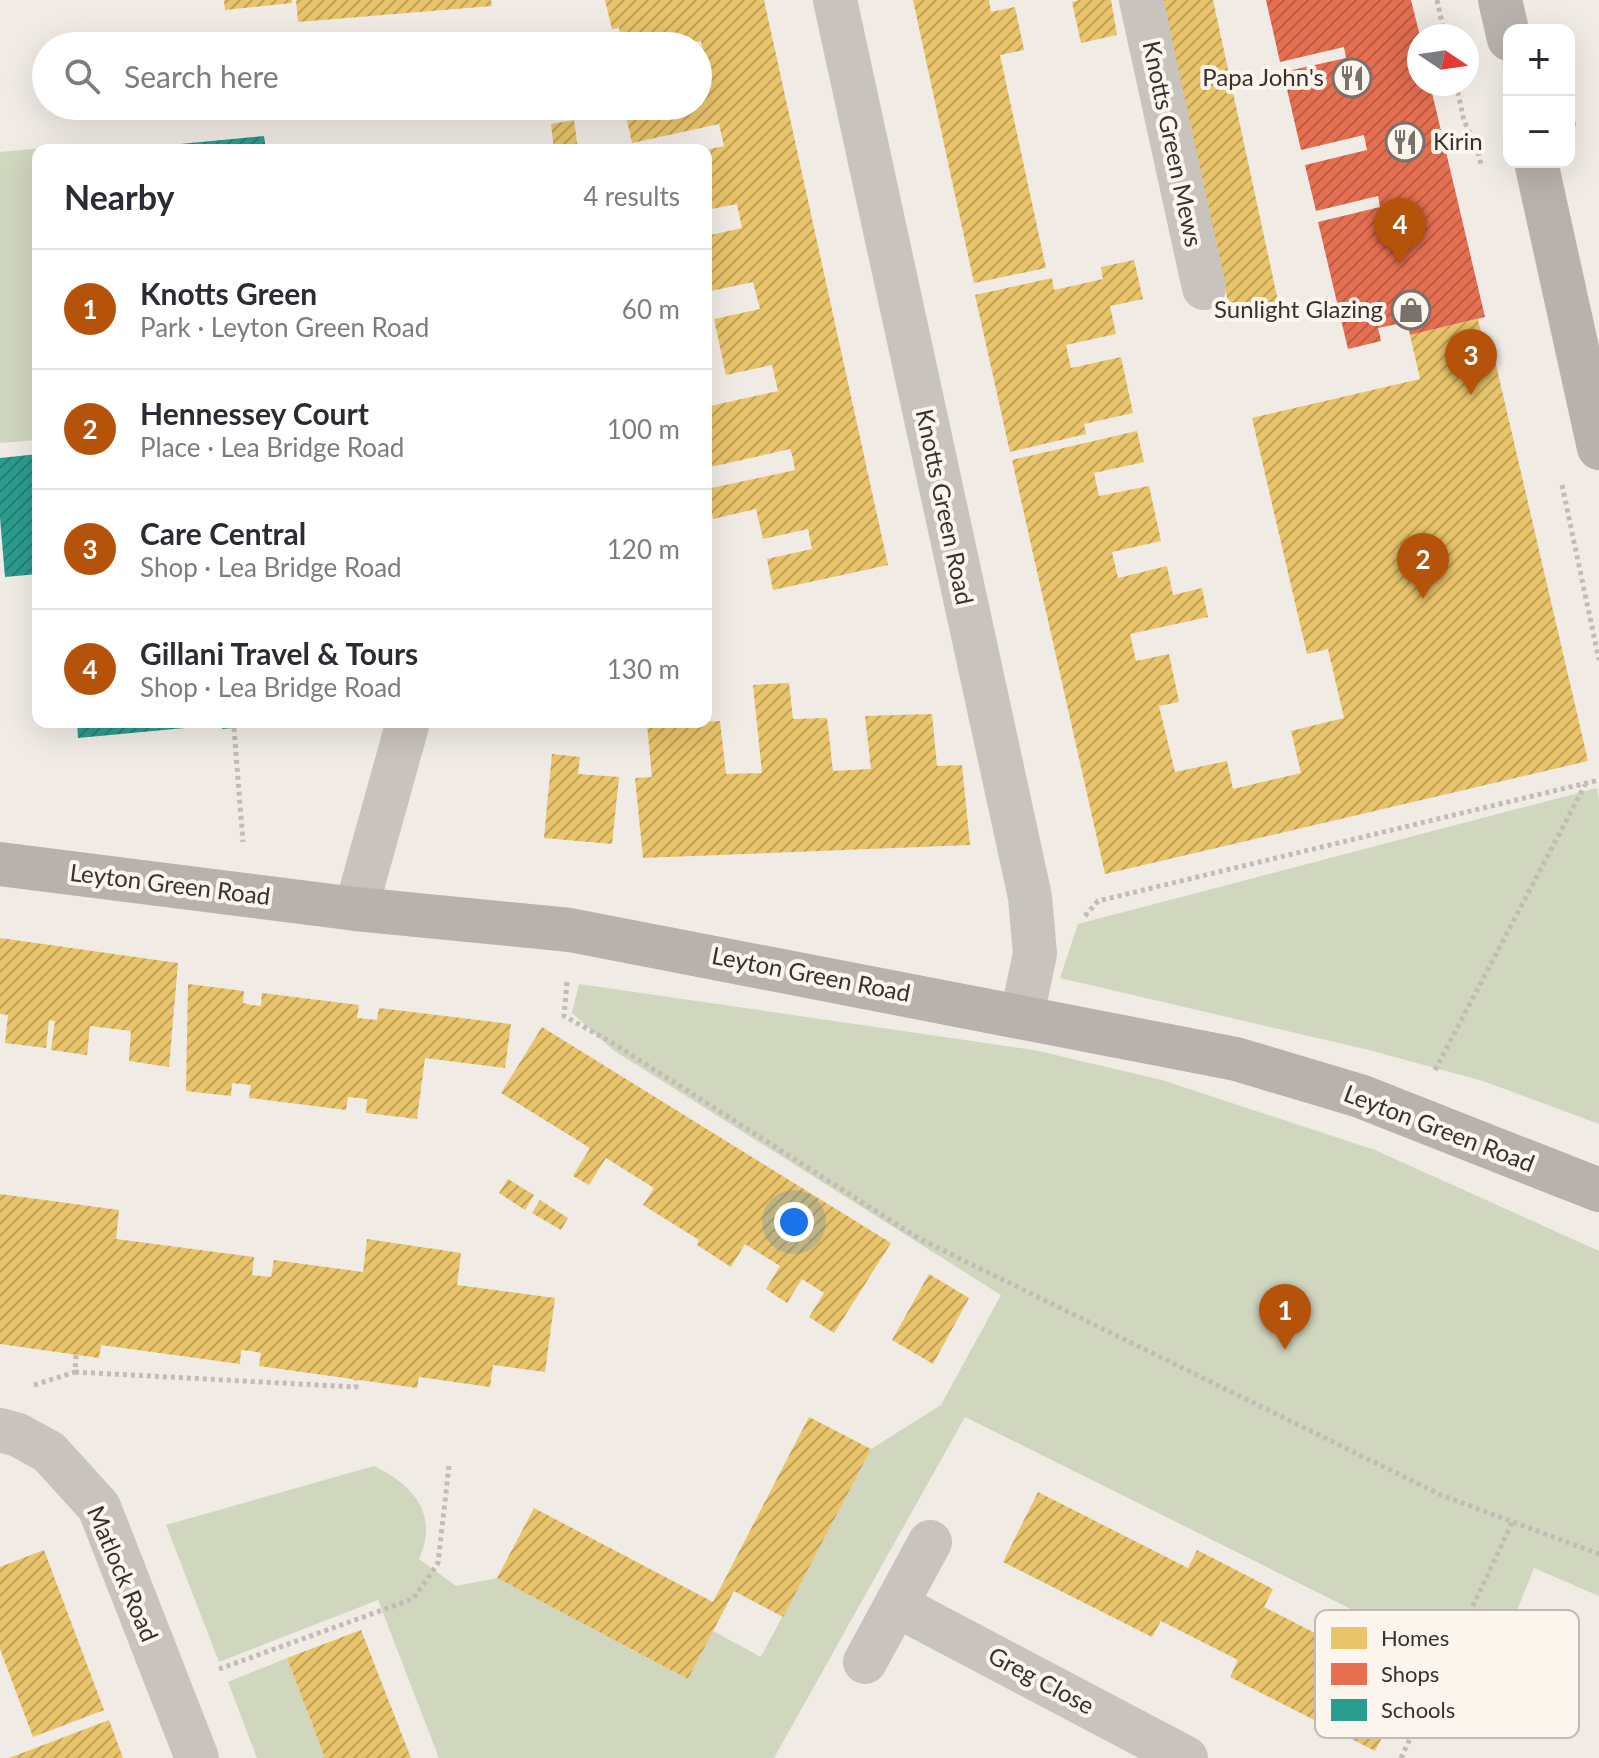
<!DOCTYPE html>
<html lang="en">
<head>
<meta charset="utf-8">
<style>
  :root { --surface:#fff; --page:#f2f2f3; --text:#2b2b33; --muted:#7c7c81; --line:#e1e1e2; --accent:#b45309 }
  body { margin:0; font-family:Lato,sans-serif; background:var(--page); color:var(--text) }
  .controls { position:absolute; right:24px; top:24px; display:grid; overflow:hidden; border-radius:16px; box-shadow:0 8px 32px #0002 }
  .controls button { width:72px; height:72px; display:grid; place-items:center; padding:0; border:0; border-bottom:2px solid var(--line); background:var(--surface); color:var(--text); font:40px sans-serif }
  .compass { position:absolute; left:1407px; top:24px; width:72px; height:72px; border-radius:50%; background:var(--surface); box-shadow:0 8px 32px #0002; rotate:103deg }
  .you { position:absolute; left:794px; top:1222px; width:28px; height:28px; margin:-20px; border:6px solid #fff; border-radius:50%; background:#1a73e8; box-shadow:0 0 0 12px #1a73e833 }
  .badge { display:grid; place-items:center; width:52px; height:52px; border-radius:50%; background:var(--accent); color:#fff; font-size:26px; font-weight:700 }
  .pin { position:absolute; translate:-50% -66px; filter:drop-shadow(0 2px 4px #0008) }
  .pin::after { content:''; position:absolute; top:42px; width:28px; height:24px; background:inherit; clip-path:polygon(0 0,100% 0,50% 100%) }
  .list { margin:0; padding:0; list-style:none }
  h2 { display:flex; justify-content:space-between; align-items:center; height:104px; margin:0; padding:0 32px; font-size:34px }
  h2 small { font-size:26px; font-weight:400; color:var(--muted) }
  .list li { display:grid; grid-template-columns:52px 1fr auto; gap:24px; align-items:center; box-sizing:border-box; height:120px; padding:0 32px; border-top:2px solid var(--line) }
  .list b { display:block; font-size:30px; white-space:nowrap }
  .list p { margin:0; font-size:26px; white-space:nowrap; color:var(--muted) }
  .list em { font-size:26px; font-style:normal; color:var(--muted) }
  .icon { flex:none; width:44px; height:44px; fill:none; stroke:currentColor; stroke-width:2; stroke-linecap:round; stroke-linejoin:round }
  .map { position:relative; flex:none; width:1599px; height:1758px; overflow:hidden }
  .search { position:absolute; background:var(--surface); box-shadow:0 8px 32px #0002; left:32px; top:32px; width:680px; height:88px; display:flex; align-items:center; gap:20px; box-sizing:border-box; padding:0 28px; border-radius:44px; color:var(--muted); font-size:30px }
  .panel { position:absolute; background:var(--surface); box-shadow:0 8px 32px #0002; left:32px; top:144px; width:680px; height:584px; border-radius:16px }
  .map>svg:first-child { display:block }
</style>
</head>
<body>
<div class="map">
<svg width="1599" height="1758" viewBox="0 0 1599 1758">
  <defs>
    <pattern id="homes-hatch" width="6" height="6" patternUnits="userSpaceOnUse" patternTransform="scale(2)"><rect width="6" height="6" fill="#e9c46a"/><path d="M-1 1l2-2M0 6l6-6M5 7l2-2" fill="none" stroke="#bea057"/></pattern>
    <pattern id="shops-hatch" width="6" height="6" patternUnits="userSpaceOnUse" patternTransform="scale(2)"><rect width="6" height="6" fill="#e76f51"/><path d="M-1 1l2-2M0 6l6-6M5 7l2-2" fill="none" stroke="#bc5c43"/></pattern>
    <pattern id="schools-hatch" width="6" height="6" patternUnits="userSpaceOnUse" patternTransform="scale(2)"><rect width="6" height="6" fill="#2a9d8f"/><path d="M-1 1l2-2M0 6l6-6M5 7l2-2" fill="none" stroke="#258075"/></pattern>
  </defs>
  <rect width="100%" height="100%" fill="#f0ebe5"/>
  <g fill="#d1d6bf">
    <path d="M65,146V150H38V440L0,443V152Z"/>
    <path d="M1597,788L1599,801V1124L1483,1081L1369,1050L1060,978L1078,924Z"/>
    <path d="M579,984L1034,1050L1162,1080L1375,1150L1599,1251V1596L1534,1568L1490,1678L965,1417L774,1758H439L378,1600L219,1662L166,1525L374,1466C414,1485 439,1515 419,1559L456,1586L497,1578L688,1679L713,1631L761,1657L871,1449L941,1405L1001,1295L613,1050L572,1013Z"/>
    <path d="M287,1658L325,1758H257L228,1682Z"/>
  </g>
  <g fill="url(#homes-hatch)">
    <path d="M224,0H292V3L225,10Z"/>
    <path d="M296,0H491L492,6L298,22Z"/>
    <path d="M605,0H764L888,565L773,590L767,559L812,549L808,529L763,539L756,509L713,519L707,489L795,470L793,458L790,449L706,468V407L778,391L772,365L726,375L714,319L760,309L753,282L706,292V236L742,228L737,204L706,210V150L724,146L719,124L632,143L625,112L652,106H698V65L705,63L701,41L676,46H623L619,28L612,29Z"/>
    <path d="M913,0H989L991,12L1015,7L1024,50L1000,55L1046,268L974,283Z"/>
    <path d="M1079,0H1111L1117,35L1081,43L1072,2Z"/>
    <path d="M1163,0H1213L1278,301L1230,311Z"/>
    <path d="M574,120L578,150H554L551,124Z"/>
    <path d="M1134,260L1143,299L1110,306L1116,334L1066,345L1071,368L1121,357L1133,413L1084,424L1086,434L1010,452L975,295L1052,278L1054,290L1103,279L1101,267Z"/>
    <path d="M1478,319L1483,341L1490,339L1588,761L1105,874L1012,460L1137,431L1144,462L1094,473L1099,496L1149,486L1161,541L1112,552L1118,578L1167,566L1173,595L1202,588L1208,617L1130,634L1136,661L1169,654L1179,702L1159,706L1175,772L1227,761L1233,789L1301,773L1291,731L1344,718L1328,649L1307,654L1252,418L1420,379L1410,335Z"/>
    <path d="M789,683L793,719L827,718L833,771L871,769L865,716L932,714L937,766L962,765L970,845L643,858L635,778L652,777L647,725L720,721L726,774L762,773L753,685Z"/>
    <path d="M552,754L580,757L578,774L619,777L612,844L544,838Z"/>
    <path d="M0,938L178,963L169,1067L129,1061L131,1031L90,1026L87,1055L51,1050L55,1021L49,1020L46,1048L5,1043L8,1015L0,1014Z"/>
    <path d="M188,984L244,991L243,1003L251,1005L261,1006L262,993L359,1005L357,1018L368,1019L377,1020L379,1008L511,1024L505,1068L425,1058L417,1119L366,1113L367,1099L348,1097L346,1110L249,1098L251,1085L232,1083L231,1096L186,1091Z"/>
    <path d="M542,1027L891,1243L834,1333L809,1317L824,1293L802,1279L787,1303L766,1289L780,1266L745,1244L731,1267L697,1245L699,1240L643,1205L654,1188L606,1158L589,1185L573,1176L590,1148L501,1093Z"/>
    <path d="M508,1179L534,1195L525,1210L499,1193Z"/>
    <path d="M0,1194L119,1210L116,1239L254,1257L252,1275L271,1277L274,1260L363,1272L367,1239L461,1253L457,1285L555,1298L545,1372L493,1365L490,1387L419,1377L417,1388L259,1366L261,1353L251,1351L241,1350L240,1364L101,1345L99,1358L0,1344Z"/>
    <path d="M540,1200L568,1218L561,1230L532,1213Z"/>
    <path d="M929,1274L969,1298L933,1364L892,1340Z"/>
    <path d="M809,1417L871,1449L783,1617L734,1591L688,1679L497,1578L534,1508L713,1602Z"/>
    <path d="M1038,1492L1188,1568L1197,1550L1273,1589L1264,1607L1411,1682L1375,1751L1230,1677L1238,1660L1161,1621L1152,1637L1003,1562Z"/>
    <path d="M44,1550L104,1710L33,1737L0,1649V1567Z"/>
    <path d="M361,1630L411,1758H325L287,1658Z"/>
    <path d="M109,1720L123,1758H9Z"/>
  </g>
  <path fill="url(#shops-hatch)" d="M1266,0H1411L1420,36L1419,84H1430L1485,317L1410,335L1407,322L1378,328L1381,341L1348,349L1318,222L1380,207L1378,196L1316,211L1305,165L1367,150L1364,135L1301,150L1283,72L1346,58L1344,47L1280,62Z"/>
  <g fill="url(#schools-hatch)">
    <path d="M264,136L266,150H139L138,148Z"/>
    <path d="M38,454V574L5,577L0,518V458Z"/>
    <path d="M77,722H206V726L78,738Z"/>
    <path d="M221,722H245L246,727L222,729Z"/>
  </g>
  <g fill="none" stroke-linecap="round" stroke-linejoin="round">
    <g stroke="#c2bbb6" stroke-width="5" stroke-dasharray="4 4" stroke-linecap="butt">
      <path d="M1437,0L1445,36"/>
      <path d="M1456,84L1464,121L1477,147L1481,165"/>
      <path d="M1569,99L1574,126"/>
      <path d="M1562,485L1599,660"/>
      <path d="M234,728L243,842"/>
      <path d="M1085,916L1098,901L1599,780"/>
      <path d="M567,982L564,1016L611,1042L918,1238L1441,1495L1599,1554"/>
      <path d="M1435,1070L1585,785"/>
      <path d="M75,1372L356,1387V1379"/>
      <path d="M34,1385L75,1372L76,1354"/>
      <path d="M219,1669L413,1599L438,1563L449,1466"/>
      <path d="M1401,1758L1512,1523"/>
    </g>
    <g stroke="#c9c3be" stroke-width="44">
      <path d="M835,0L1030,897L1035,954L1022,1015"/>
      <path d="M1141,0L1204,288"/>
      <path d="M356,909L408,722"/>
      <path d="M0,1430L18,1435L49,1452L99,1507L197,1758"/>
      <path d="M896,1605L1186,1758"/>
      <path d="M865,1662L930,1542"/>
    </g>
    <g stroke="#b8b1ad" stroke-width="44">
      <path d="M1500,0L1509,39"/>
      <path d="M1536,162L1599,448"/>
      <path d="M0,864L356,909L570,930L1236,1059L1360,1096L1599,1190"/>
    </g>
  </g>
  <defs>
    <g id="restaurant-ring" transform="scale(2)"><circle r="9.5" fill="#fbf5ee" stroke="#7a716c" stroke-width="1.5"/><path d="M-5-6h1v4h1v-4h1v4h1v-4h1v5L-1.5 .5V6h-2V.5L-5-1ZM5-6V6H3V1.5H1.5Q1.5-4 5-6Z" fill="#7a716c"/></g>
    <g id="shop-ring" transform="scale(2)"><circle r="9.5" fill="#fbf5ee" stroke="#7a716c" stroke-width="1.5"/><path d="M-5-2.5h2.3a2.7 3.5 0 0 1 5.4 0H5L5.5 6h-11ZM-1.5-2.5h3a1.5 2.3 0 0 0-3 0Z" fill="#7a716c"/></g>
  </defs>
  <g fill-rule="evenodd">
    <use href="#restaurant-ring" x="1352" y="78"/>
    <use href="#restaurant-ring" x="1405" y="142"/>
    <use href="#shop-ring" x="1411" y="310"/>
  </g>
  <g text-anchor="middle" stroke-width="8" stroke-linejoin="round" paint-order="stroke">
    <g font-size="24" fill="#3b302b" stroke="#fbf5ee" text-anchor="end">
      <text x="1324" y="86">Papa John's</text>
      <text x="1433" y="150" text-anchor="start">Kirin</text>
      <text x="1383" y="318">Sunlight Glazing</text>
    </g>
    <g font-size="24" fill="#3b302b" stroke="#fbf5ee">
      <text transform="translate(1172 144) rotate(78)" y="8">Knotts Green Mews</text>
      <text transform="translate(944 507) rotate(78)" y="8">Knotts Green Road</text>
      <text transform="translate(170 885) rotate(7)" y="8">Leyton Green Road</text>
      <text transform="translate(811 975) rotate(11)" y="8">Leyton Green Road</text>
      <text transform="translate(1439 1129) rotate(21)" y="8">Leyton Green Road</text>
      <text transform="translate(122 1574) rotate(67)" y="8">Matlock Road</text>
      <text transform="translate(1041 1681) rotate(28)" y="8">Greg Close</text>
    </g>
  </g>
  <rect x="1315" y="1610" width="264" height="128" rx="12" fill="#fbf5ee" stroke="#c1bab4" stroke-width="2"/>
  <rect x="1331" y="1627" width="36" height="22" fill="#e9c46a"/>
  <rect x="1331" y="1663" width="36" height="22" fill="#e76f51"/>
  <rect x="1331" y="1699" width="36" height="22" fill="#2a9d8f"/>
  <g font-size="22" fill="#3b302b">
    <text x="1381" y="1646">Homes</text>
    <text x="1381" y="1682">Shops</text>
    <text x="1381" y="1718">Schools</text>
  </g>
</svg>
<div class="controls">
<button>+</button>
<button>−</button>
</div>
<svg class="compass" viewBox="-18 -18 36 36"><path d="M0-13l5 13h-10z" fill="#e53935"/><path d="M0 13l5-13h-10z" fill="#7c7c81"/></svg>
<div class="you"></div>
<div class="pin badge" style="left:1285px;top:1350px">1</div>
<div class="pin badge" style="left:1423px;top:599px">2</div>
<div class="pin badge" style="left:1471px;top:395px">3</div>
<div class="pin badge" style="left:1400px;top:264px">4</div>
<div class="search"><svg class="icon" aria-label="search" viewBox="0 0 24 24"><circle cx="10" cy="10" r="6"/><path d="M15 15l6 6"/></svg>Search here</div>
<section class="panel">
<h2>Nearby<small>4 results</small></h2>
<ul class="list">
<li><span class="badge">1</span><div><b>Knotts Green</b><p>Park · Leyton Green Road</p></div><em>60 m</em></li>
<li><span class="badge">2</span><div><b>Hennessey Court</b><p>Place · Lea Bridge Road</p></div><em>100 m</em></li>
<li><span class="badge">3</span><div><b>Care Central</b><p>Shop · Lea Bridge Road</p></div><em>120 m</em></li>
<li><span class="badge">4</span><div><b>Gillani Travel &amp; Tours</b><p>Shop · Lea Bridge Road</p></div><em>130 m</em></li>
</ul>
</section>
</div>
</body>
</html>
